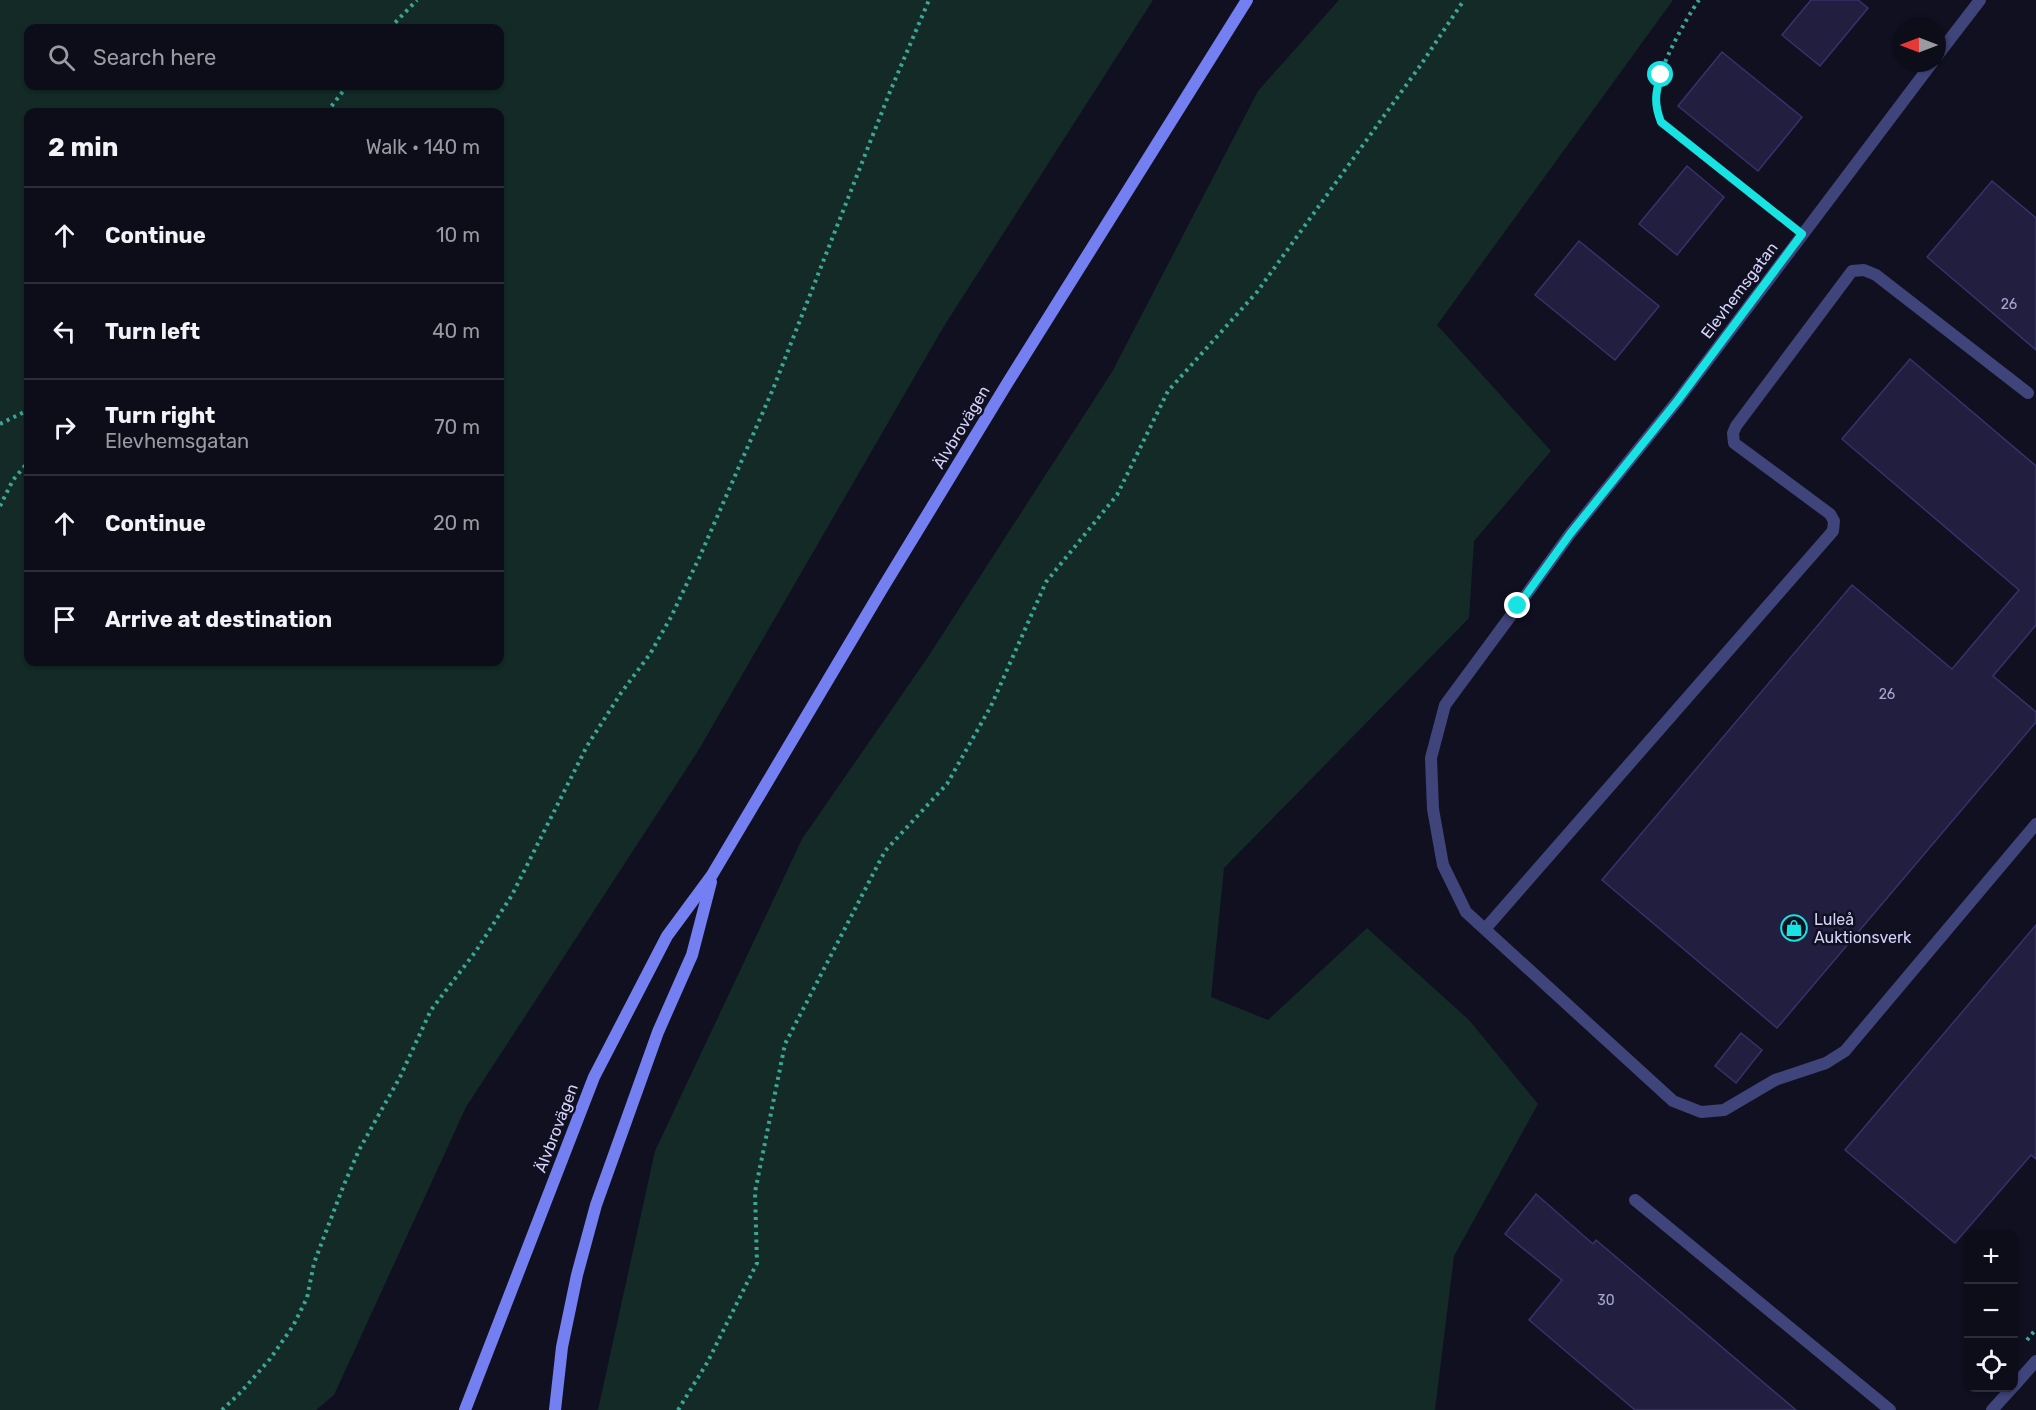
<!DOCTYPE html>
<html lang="en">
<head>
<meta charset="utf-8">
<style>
  :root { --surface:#0d0c19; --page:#1b1a26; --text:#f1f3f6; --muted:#9a9ba2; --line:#2d2c38 }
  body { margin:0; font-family:Rubik,sans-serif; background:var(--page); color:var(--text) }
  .controls { position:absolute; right:18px; bottom:18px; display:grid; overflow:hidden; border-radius:12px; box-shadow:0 2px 4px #0004 }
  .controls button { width:54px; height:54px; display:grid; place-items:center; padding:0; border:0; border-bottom:2px solid var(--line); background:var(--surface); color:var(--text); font:30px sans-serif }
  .compass { position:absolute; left:1892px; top:18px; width:54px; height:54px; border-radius:50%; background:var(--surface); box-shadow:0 2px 4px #0004; rotate:270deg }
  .stop { position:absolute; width:18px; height:18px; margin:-14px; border:4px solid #17e4e2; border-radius:50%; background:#fff }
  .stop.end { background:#17e4e2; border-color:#fff; box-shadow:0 2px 6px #0008 }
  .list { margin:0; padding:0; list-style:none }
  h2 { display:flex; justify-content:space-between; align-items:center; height:78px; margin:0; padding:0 24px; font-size:26px }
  h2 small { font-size:20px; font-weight:400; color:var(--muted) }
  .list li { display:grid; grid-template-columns:39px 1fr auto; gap:18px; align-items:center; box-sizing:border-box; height:96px; padding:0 24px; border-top:2px solid var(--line) }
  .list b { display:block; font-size:22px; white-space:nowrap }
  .list p { margin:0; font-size:20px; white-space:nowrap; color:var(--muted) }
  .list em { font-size:20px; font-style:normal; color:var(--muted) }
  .icon { flex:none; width:33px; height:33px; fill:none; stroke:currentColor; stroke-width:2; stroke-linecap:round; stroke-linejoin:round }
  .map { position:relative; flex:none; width:2036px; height:1410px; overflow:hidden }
  .search { position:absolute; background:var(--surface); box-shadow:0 2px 4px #0004; left:24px; top:24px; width:480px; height:66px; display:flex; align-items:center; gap:15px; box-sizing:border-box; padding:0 21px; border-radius:12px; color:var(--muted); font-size:22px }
  .panel { position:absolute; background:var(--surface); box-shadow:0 2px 4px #0004; left:24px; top:108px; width:480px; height:558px; border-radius:12px }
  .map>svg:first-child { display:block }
</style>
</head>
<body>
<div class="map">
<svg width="2036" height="1410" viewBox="0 0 2036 1410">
  <rect width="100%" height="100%" fill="#111021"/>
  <g fill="#132a27" fill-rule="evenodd">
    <path d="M0,0H1153L944,326L698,751L466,1107L334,1395L316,1410H0ZM28,28H500V86H28ZM28,112H500V662H28Z"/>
    <path d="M1339,0H1673L1437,325L1551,451L1474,541L1469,618L1224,868L1211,997L1268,1020L1367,928L1469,1020L1538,1104L1454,1256L1435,1410H598L655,1151L802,839L928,657L1112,372L1258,91Z"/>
  </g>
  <g fill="#211e40" stroke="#37326a" stroke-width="1.5">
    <path d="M1811,0H1858L1868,8L1820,66L1782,35Z"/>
    <path d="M1722,52L1802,117L1758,171L1678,106Z"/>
    <path d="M1687,166L1724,197L1677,255L1639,224Z"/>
    <path d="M1992,181L2036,218V350L1927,257Z"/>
    <path d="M1579,241L1659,306L1615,360L1535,295Z"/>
    <path d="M1910,359L2036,466V625L1993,676L2036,712V722L1777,1028L1602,880L1852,585L1952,669L2019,590L1842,439Z"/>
    <path d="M2036,925V1159L2031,1155L1955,1243L1845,1150Z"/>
    <path d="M1741,1033L1762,1050L1736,1083L1715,1066Z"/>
    <path d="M1536,1194L1593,1244L1596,1240L1796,1410H1635L1529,1320L1562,1280L1505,1234Z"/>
  </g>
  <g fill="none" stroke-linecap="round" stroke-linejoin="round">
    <g stroke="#3aa896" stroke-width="4" stroke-dasharray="3 4.5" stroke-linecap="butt">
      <path d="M1699,0C1685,20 1657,71 1655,95C1654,105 1658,113 1661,122L1784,220"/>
      <path d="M390,28L417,0"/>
      <path d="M327,112L347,86"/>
      <path d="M0,424L28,410"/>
      <path d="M0,506L13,480L28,462"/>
      <path d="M2027,1340L2036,1329"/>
      <path d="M222,1410L241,1392L270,1359L293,1326L307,1298L314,1263L343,1187L359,1150L400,1077L431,1010L476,951L512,895L587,746L621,693L650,654L671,617L700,556L773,389L889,94L929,0"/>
      <path d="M678,1410L707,1363L757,1263L755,1192L785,1044L885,851L947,784L991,706L1046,582L1117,495L1168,391L1257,292L1420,66L1464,0"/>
    </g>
    <g stroke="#3f447b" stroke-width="12">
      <path d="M1518,606L1445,705L1431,758L1433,809L1443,865L1466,912L1673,1101L1701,1112L1724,1110L1775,1080L1826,1063L1845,1051L2036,824"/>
      <path d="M1485,929L1833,531L1834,521L1830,514L1734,443L1733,433L1736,426L1852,271L1864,270L1876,275L2028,393"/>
      <path d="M1635,1200L1890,1410"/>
    </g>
    <g stroke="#3f447b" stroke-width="12">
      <path d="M1937,56L1980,0"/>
      <path d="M1518,606L1570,534L1678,400L1932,63"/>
      <path d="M2014,1386L2036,1361"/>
      <path d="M1992,1410L2012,1388"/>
    </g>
    <g stroke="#747ff1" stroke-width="12">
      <path d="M465,1410L594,1077L667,936L712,875L882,589L1008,382L1247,0"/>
      <path d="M555,1410L562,1347L577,1275L596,1205L658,1032L692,955L711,882"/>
    </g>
  </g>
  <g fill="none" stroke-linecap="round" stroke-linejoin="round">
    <path stroke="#17e4e2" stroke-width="8" d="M1518,606L1570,534L1678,400L1802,234L1661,122C1654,104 1655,93 1661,75"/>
  </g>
  <defs>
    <g id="shop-ring" transform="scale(1.35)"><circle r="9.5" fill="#111021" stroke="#17e4e2" stroke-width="1.5"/><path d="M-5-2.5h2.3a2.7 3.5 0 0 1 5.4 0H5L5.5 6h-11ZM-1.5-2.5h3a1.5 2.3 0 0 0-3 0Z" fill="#17e4e2"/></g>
  </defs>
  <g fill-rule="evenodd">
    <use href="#shop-ring" x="1794" y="928"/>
  </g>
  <g text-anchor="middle" stroke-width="5" stroke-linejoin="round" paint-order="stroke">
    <g font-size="14" fill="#a7a6cc">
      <text x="2009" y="309">26</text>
      <text x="1887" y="699">26</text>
      <text x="1606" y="1305">30</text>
    </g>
    <g font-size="16" fill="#d4d4fb" stroke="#111021">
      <text transform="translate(1739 290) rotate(-53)" y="6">Elevhemsgatan</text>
      <text transform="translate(961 427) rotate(-59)" y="6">Älvbrovägen</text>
      <text transform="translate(556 1128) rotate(-69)" y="6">Älvbrovägen</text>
    </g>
    <g font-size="16" fill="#d4d4fb" stroke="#111021" text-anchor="start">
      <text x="1814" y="925">Luleå<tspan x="1814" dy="18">Auktionsverk</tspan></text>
    </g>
  </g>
</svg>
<div class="controls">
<button>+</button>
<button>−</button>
<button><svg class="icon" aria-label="locate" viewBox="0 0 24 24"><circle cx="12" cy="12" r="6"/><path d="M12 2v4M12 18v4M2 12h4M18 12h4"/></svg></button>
</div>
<svg class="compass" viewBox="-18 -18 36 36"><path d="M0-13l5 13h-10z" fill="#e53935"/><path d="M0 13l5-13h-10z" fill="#9a9ba2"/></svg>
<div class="stop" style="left:1661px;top:75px"></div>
<div class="stop end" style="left:1518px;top:606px"></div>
<div class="search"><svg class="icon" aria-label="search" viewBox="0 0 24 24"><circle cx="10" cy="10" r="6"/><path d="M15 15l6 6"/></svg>Search here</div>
<section class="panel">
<h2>2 min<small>Walk · 140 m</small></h2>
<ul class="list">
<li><svg class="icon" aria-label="ahead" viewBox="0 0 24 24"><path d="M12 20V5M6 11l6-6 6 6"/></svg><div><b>Continue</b></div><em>10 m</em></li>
<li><svg class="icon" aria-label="left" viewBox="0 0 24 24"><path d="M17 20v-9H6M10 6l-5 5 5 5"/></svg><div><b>Turn left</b></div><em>40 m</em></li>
<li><svg class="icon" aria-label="right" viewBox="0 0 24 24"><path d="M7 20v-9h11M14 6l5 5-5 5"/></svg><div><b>Turn right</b><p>Elevhemsgatan</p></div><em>70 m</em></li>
<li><svg class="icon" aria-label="ahead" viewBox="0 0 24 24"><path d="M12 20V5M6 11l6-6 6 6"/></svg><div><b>Continue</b></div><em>20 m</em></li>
<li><svg class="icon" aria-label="arrive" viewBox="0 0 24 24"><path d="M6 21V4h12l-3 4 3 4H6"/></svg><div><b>Arrive at destination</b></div></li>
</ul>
</section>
</div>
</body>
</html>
